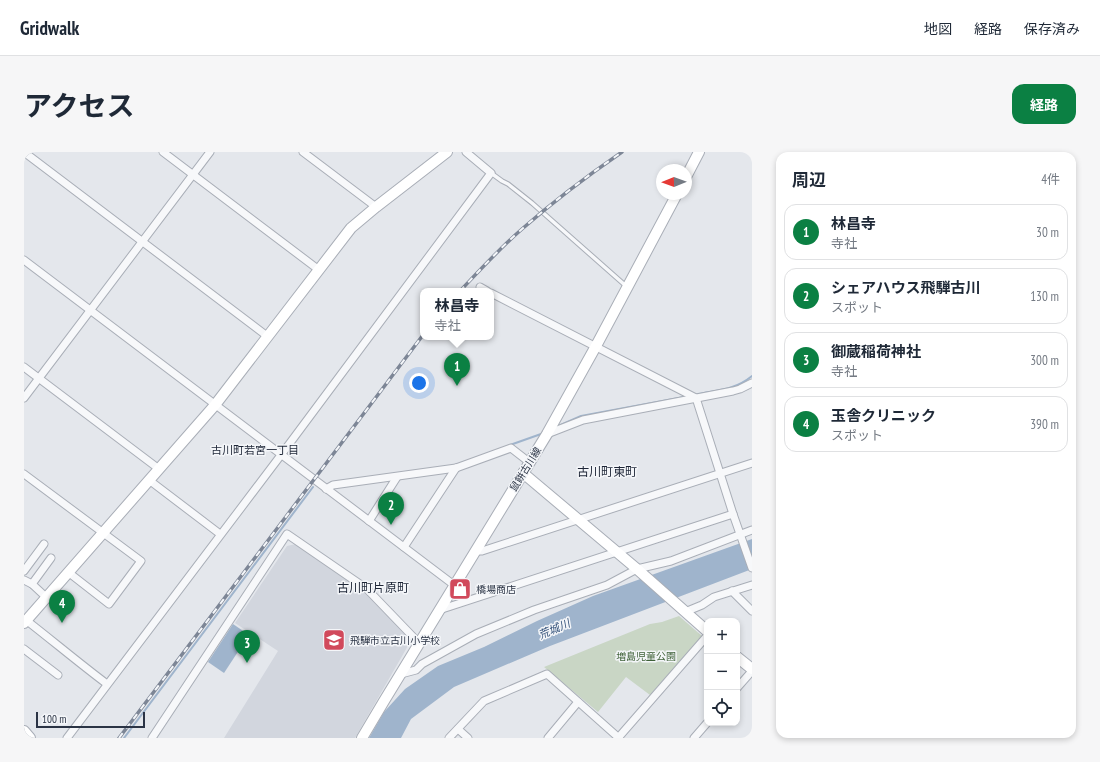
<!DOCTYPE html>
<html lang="ja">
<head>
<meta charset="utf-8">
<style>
  :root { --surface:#fff; --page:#f6f6f7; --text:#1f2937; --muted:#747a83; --line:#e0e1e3; --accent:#0b8043 }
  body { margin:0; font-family:"PT Sans Narrow","Noto Sans JP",sans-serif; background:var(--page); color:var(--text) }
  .controls { position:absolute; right:12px; bottom:12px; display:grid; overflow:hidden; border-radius:8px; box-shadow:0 2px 6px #0003 }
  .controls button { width:36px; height:36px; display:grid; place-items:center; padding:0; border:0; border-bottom:1px solid var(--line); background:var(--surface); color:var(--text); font:20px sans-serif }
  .compass { position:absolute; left:632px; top:12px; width:36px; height:36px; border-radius:50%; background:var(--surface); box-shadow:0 2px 6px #0003; rotate:269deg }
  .scale { position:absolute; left:12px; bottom:10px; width:109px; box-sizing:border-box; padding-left:4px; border:2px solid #2b3445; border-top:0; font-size:11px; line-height:14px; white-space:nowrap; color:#2b3445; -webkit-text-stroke:3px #f4f6f9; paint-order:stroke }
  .you { position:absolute; left:395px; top:231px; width:14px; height:14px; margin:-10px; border:3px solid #fff; border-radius:50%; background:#1a73e8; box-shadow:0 0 0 6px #1a73e833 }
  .badge { display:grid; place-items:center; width:26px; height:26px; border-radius:50%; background:var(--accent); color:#fff; font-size:13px; font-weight:700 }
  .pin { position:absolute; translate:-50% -33px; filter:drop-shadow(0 1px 2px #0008) }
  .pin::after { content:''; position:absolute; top:21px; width:14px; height:12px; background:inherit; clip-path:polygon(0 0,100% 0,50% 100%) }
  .popup { position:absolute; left:396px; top:136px; width:74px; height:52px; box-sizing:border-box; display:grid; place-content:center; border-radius:8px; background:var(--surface); filter:drop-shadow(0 1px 3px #0005); font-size:13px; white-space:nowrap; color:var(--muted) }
  .popup b { font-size:15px; color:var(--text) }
  .popup::after { content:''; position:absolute; left:50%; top:100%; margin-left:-8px; border:8px solid transparent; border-top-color:var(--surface) }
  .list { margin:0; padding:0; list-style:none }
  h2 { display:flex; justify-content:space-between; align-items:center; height:52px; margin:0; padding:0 16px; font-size:17px }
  h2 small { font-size:13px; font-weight:400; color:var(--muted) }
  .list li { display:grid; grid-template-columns:26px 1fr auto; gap:12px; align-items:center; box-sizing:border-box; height:56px; margin:0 8px 8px; padding:0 8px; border:1px solid var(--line); border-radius:12px }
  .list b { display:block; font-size:15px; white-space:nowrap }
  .list p { margin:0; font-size:13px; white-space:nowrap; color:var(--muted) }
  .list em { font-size:13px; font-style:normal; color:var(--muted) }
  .icon { flex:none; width:22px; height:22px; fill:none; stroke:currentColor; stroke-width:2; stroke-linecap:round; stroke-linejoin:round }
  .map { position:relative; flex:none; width:728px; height:586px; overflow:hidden; border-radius:12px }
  header { display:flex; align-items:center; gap:24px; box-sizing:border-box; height:56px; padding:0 20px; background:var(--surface); border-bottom:1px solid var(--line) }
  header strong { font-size:19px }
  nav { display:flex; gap:22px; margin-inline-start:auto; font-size:14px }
  .intro { display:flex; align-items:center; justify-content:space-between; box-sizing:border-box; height:96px; padding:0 24px }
  h1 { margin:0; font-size:28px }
  .button { padding:10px 18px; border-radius:12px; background:var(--accent); color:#fff; font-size:14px; font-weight:700 }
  main { display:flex; gap:24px; padding:0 24px }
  aside { flex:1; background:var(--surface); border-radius:12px; box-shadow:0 2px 6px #0003 }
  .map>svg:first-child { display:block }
</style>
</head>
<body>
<header>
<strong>Gridwalk</strong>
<nav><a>地図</a><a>経路</a><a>保存済み</a></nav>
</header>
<div class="intro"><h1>アクセス</h1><a class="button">経路</a></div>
<main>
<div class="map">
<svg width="728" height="586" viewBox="0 0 728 586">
  <rect width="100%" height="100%" fill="#e4e7ec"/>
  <path fill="#d2d6de" d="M272,392L338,436L385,484V492L331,586H200L254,499L211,471L263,394Z"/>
  <path fill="#c9d6c5" d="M655,464L678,484L626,543L602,525L574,560L520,515L626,472L638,470Z"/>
  <g fill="#9fb4cc">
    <path d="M728,387V417L526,494L430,535L387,567L377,586H345L360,560L381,537L414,514L460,495L513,469L569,444Z"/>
    <path d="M209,472L225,483L200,521L184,510Z"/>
  </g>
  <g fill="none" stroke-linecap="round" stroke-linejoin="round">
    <g stroke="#9fb4cc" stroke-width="2">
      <path d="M674,242C694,238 711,238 728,224"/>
      <path d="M532,275L557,264L660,245"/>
      <path d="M486,293L517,282"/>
      <path d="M100,586L289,335"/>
    </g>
    <g stroke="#a9aeb7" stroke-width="5.5">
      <path id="lane" d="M467,21L478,29L484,32L508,51L602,134"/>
    </g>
    <g stroke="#a9aeb7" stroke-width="9">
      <g id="street">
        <path d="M0,0L243,184"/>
        <path d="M139,0L295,118"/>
        <path d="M279,0L352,55"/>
        <path d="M0,108L430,433"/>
        <path d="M456,135L463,139"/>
        <path d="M467,141L672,246L709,362L728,416"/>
        <path d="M0,215L135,317"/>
        <path d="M0,246L186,0"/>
        <path d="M523,282L559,268L709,239L716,237L728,231"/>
        <path d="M0,322L117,409L85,452L44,420"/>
        <path d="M125,328L196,382"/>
        <path d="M302,337L309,333L432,316L487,296L505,310"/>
        <path d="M345,369L373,325"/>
        <path d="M380,395L432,316"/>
        <path d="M451,399H458L728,311"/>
        <path d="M0,419L20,392"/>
        <path d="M0,428L8,432L23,446"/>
        <path d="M8,432L27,406"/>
        <path d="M708,439L728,459"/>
        <path d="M415,458L709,362"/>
        <path d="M661,460L678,453L690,445L728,433"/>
        <path d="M2,468C29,489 55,511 83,532"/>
        <path d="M0,497L34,523"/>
        <path d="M377,522L392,518L398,512L452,482L510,458L583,433L613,417L647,409L728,378"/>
        <path d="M713,536L728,519"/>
        <path d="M434,577L444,586"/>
        <path d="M43,586L257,303L467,21L442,0"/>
        <path d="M128,586L263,382L343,437L395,491"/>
        <path d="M425,586L460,549L523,522L595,586"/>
        <path d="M524,586L554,550"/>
        <path d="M594,586L683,484"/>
        <path d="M670,586L683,571"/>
      </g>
    </g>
    <g stroke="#a9aeb7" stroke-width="12">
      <g id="secondary">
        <path d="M662,25L675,0"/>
        <path d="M499,321L613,417L683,479"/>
        <path d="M0,471L191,253L327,76L352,55L423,0"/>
        <path d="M713,505L728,517"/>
        <path d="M0,579L6,586"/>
        <path d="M338,586L360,549L523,282L572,194L653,42"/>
      </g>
    </g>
    <use href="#lane" stroke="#f7f8fa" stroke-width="3.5"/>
    <use href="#street" stroke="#f7f8fa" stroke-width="7"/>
    <use href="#secondary" stroke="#fff" stroke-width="10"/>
    <g stroke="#7d8696" stroke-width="3.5">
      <g id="rail">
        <path d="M436,139C456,118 476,96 498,77C530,49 563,24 598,0"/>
        <path d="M95,586L399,183"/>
      </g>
    </g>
    <use href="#rail" stroke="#f4f6f9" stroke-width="2" stroke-dasharray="6" stroke-linecap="butt"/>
  </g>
  <defs>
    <g id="shop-square" transform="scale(1.15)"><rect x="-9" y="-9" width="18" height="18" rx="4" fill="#d1495b" stroke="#f4f6f9"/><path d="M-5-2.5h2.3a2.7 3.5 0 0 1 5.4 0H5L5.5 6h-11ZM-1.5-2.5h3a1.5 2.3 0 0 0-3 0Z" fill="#fff"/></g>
    <g id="school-square" transform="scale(1.15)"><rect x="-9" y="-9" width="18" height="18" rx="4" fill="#d1495b" stroke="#f4f6f9"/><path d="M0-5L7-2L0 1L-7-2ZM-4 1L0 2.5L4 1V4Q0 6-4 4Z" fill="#fff"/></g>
  </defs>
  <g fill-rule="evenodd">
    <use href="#shop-square" x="436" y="437"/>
    <use href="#school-square" x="310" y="488"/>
  </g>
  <g text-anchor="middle" stroke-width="3" stroke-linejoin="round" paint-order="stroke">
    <g font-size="10" fill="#2b3445" stroke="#f4f6f9">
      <text transform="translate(501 317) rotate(-58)" y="4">鼠餅古川線</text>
    </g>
    <g font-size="10" fill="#2b3445" stroke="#f4f6f9" text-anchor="start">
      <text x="452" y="441">橋場商店</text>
      <text x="326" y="492">飛騨市立古川小学校</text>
    </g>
    <g font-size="10" fill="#3f6138" stroke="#f4f6f9">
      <text x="622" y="508">増島児童公園</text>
    </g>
    <g font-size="11" fill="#1d2536" stroke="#f4f6f9">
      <text x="231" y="302">古川町若宮一丁目</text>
    </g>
    <g font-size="11" font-style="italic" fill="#34527a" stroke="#f4f6f9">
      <text transform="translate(530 477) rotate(-24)" y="4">荒城川</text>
    </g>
    <g font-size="12" fill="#1d2536" stroke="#f4f6f9">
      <text x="583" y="324">古川町東町</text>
      <text x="349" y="440">古川町片原町</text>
    </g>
  </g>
</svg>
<div class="controls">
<button>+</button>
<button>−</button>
<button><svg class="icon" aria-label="locate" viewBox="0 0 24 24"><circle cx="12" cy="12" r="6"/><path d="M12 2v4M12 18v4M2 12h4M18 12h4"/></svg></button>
</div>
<svg class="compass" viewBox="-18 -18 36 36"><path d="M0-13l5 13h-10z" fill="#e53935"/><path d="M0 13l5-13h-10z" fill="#747a83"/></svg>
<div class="scale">100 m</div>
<div class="you"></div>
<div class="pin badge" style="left:433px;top:234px">1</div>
<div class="popup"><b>林昌寺</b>寺社</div>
<div class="pin badge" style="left:367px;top:373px">2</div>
<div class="pin badge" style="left:223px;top:511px">3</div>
<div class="pin badge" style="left:38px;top:471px">4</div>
</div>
<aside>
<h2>周辺<small>4件</small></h2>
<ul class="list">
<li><span class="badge">1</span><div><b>林昌寺</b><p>寺社</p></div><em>30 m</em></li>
<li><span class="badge">2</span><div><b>シェアハウス飛騨古川</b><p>スポット</p></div><em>130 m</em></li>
<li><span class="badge">3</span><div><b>御蔵稲荷神社</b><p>寺社</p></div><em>300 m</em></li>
<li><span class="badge">4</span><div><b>玉舎クリニック</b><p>スポット</p></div><em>390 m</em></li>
</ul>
</aside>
</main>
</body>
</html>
